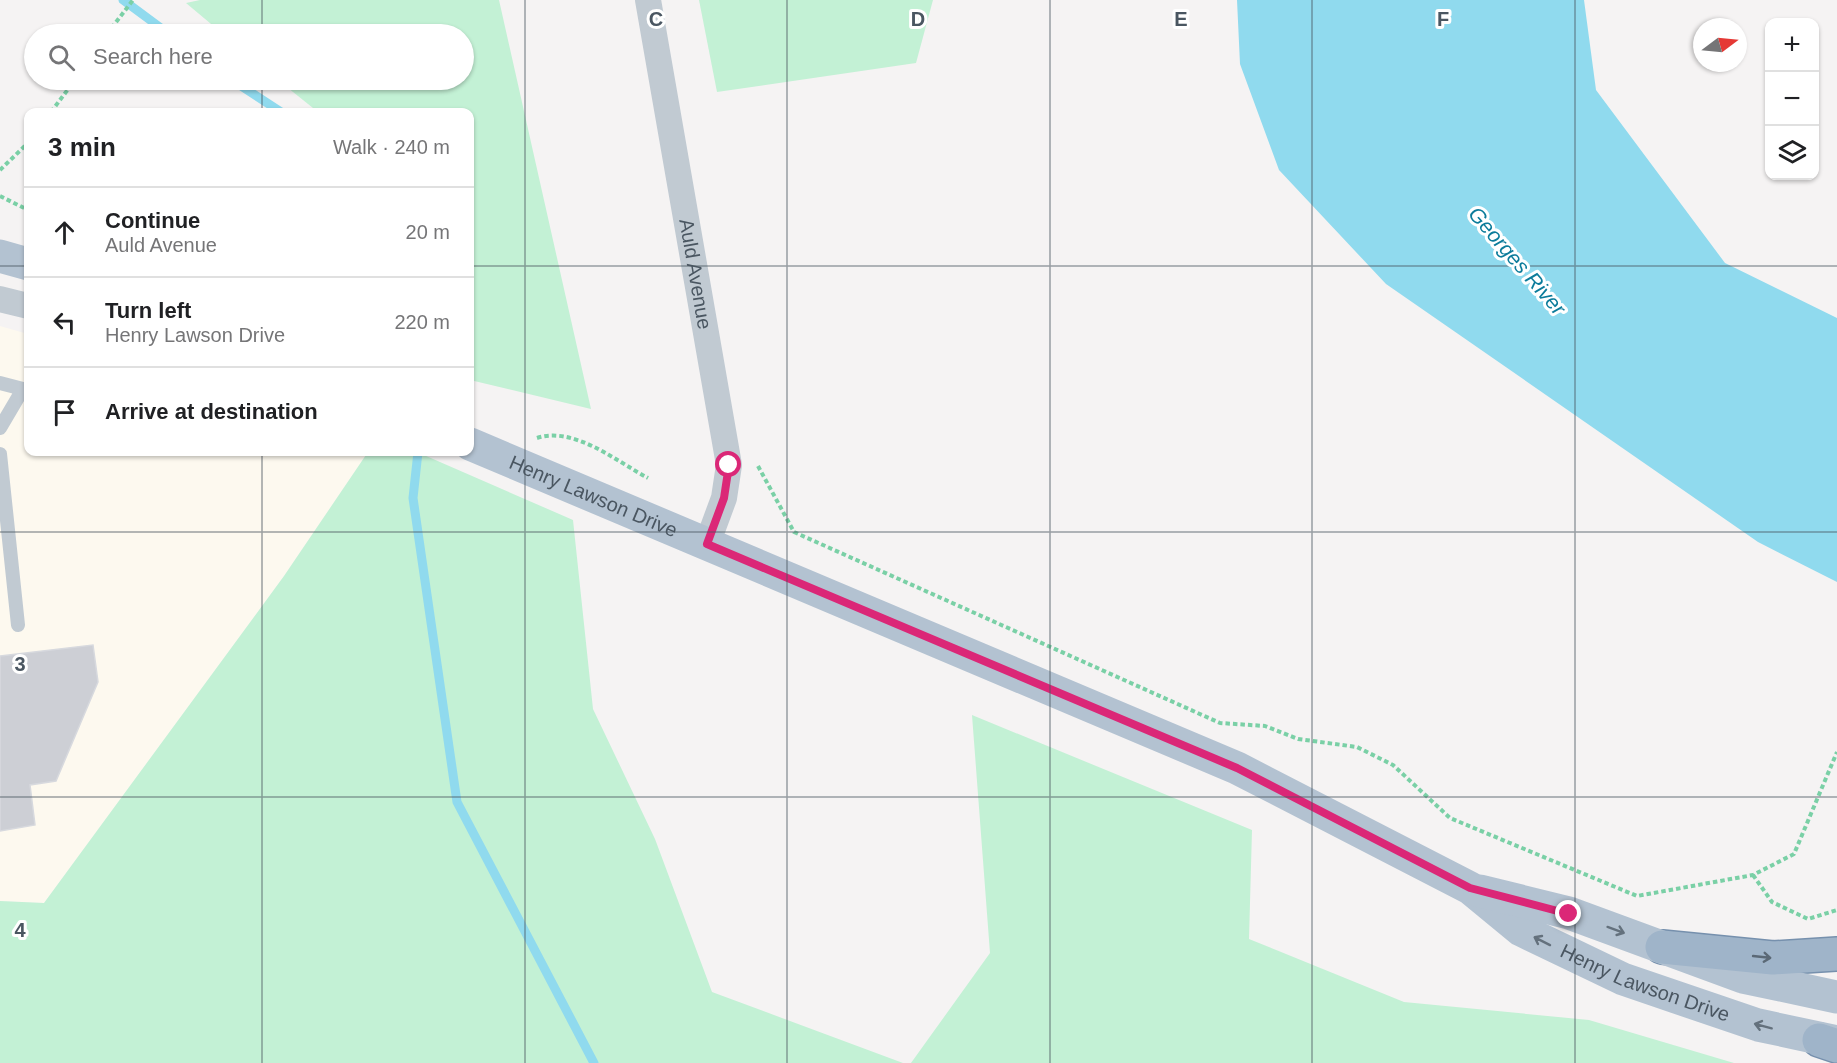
<!DOCTYPE html>
<html lang="en">
<head>
<meta charset="utf-8">
<style>
  :root { --surface:#fff; --page:#f6f6f6; --text:#202124; --muted:#757577; --line:#e0e0e0 }
  body { margin:0; font-family:Arial,sans-serif; background:var(--page); color:var(--text) }
  .controls { position:absolute; right:18px; top:18px; display:grid; overflow:hidden; border-radius:12px; box-shadow:0 2px 4px #0004 }
  .controls button { width:54px; height:54px; display:grid; place-items:center; padding:0; border:0; border-bottom:2px solid var(--line); background:var(--surface); color:var(--text); font:30px sans-serif }
  .compass { position:absolute; left:1693px; top:18px; width:54px; height:54px; border-radius:50%; background:var(--surface); box-shadow:0 2px 4px #0004; rotate:74deg }
  .stop { position:absolute; width:18px; height:18px; margin:-14px; border:4px solid #db2777; border-radius:50%; background:#fff }
  .stop.end { background:#db2777; border-color:#fff; box-shadow:0 2px 6px #0008 }
  .list { margin:0; padding:0; list-style:none }
  h2 { display:flex; justify-content:space-between; align-items:center; height:78px; margin:0; padding:0 24px; font-size:26px }
  h2 small { font-size:20px; font-weight:400; color:var(--muted) }
  .list li { display:grid; grid-template-columns:39px 1fr auto; gap:18px; align-items:center; box-sizing:border-box; height:90px; padding:0 24px; border-top:2px solid var(--line) }
  .list b { display:block; font-size:22px; white-space:nowrap }
  .list p { margin:0; font-size:20px; white-space:nowrap; color:var(--muted) }
  .list em { font-size:20px; font-style:normal; color:var(--muted) }
  .icon { flex:none; width:33px; height:33px; fill:none; stroke:currentColor; stroke-width:2; stroke-linecap:round; stroke-linejoin:round }
  .map { position:relative; flex:none; width:1837px; height:1063px; overflow:hidden }
  .search { position:absolute; background:var(--surface); box-shadow:0 2px 4px #0004; left:24px; top:24px; width:450px; height:66px; display:flex; align-items:center; gap:15px; box-sizing:border-box; padding:0 21px; border-radius:33px; color:var(--muted); font-size:22px }
  .panel { position:absolute; background:var(--surface); box-shadow:0 2px 4px #0004; left:24px; top:108px; width:450px; height:348px; border-radius:12px }
  .map>svg:first-child { display:block }
</style>
</head>
<body>
<div class="map">
<svg width="1837" height="1063" viewBox="0 0 1837 1063">
  <rect width="100%" height="100%" fill="#f5f3f3"/>
  <path fill="#fdf9ef" d="M0,326L28,334V452H368L284,576L44,903L0,901Z"/>
  <g fill="#c3f1d5">
    <path d="M200,0H499L591,409L470,380V112H318L278,80H464V34H223L186,3Z"/>
    <path d="M699,0H933L916,63L717,92Z"/>
    <path d="M368,452H417L573,520L593,709L655,839L712,992L903,1063H0V901L44,903L284,576Z"/>
    <path d="M972,715L1252,830L1249,939L1404,1002L1589,1020L1734,1063H911L990,953Z"/>
  </g>
  <path fill="#90daee" d="M1237,0H1584L1596,90L1725,263L1837,318V582L1758,542L1386,284L1279,170L1240,64Z"/>
  <g fill="none" stroke-linecap="round" stroke-linejoin="round">
    <g stroke="#90daee" stroke-width="9">
      <path d="M123,0L169,34"/>
      <path d="M232,80L281,112"/>
      <path d="M418,452L413,498L457,802L594,1063"/>
    </g>
  </g>
  <path fill="#cdcfd5" stroke="#d7d9de" stroke-width="1.5" d="M93,645L98,682L56,781L30,785L35,825L0,831V656Z"/>
  <g fill="none" stroke-linecap="round" stroke-linejoin="round">
    <g stroke="#7690ad" stroke-width="36">
      <g id="trunk">
        <path d="M1662,947L1773,958L1837,954"/>
        <path d="M1819,1040L1837,1046"/>
      </g>
    </g>
    <g stroke="#7ad0a6" stroke-width="4" stroke-dasharray="4.5 3" stroke-linecap="butt">
      <path d="M107,34L133,0"/>
      <path d="M51,112L75,80"/>
      <path d="M0,170L28,143"/>
      <path d="M0,196L28,210"/>
      <path d="M537,438C574,426 616,461 648,478"/>
      <path d="M758,466L794,532L1220,723L1265,726L1298,739L1357,747L1393,765L1450,818L1637,896L1753,875L1794,854L1837,752"/>
      <path d="M1753,875L1772,902L1808,919L1837,910"/>
    </g>
    <g stroke="#c1cad2" stroke-width="14">
      <path d="M0,383L23,389L0,428"/>
      <path d="M0,454L18,625"/>
    </g>
    <g stroke="#c1cad2" stroke-width="26">
      <path id="s1" d="M648,0L729,465L724,498L707,544"/>
      <path d="M0,299L28,306"/>
    </g>
    <g stroke="#b3c2d1" stroke-width="33">
      <path d="M0,256L28,264"/>
      <path id="s2" d="M470,444L1237,768L1470,888L1521,930L1623,979L1758,1025L1837,1042"/>
      <path d="M1480,891L1569,913L1743,977L1837,997"/>
    </g>
    <use href="#trunk" stroke="#9fb4c9" stroke-width="33"/>
  </g>
  <defs><path id="oneway-shaft" d="M-6 0H5M1.5-3L5.5 0L1.5 3" fill="none" stroke-width="1.6" stroke-linecap="round" stroke-linejoin="round" transform="scale(1.5)"/></defs>
  <g stroke="#64717d">
    <use href="#oneway-shaft" transform="translate(1616 930) rotate(20)"/>
    <use href="#oneway-shaft" transform="translate(1542 941) rotate(-153)"/>
    <use href="#oneway-shaft" transform="translate(1763 1026) rotate(-165)"/>
  </g>
  <use stroke="#5b6976" href="#oneway-shaft" transform="translate(1762 957) rotate(6)"/>
  <g fill="none" stroke-linecap="round" stroke-linejoin="round">
    <path stroke="#db2777" stroke-width="8" d="M729,465L724,498L707,544L1237,768L1470,888L1569,914"/>
  </g>
  <path fill="none" stroke="#4a5661" stroke-width="1.5" stroke-opacity="0.55" d="M262,0V34M525,0V1063M787,0V1063M1050,0V1063M1312,0V1063M1575,0V1063M262,80V112M0,266H28M470,266H1837M262,452V1063M0,532H1837M0,797H1837"/>
  <g text-anchor="middle" stroke-width="6" stroke-linejoin="round" paint-order="stroke">
    <g font-size="20" fill="#4a5661" stroke="#fff">
      <text dy="7" stroke="none"><textPath href="#s1" startOffset="278">Auld Avenue</textPath></text>
      <text dy="7" stroke="none"><textPath href="#s2" startOffset="134">Henry Lawson Drive</textPath></text>
      <text dy="7" stroke="none"><textPath href="#s2" startOffset="1296">Henry Lawson Drive</textPath></text>
    </g>
    <g font-size="21" font-style="italic" fill="#0c7c9b" stroke="#fff">
      <text transform="translate(1517 261) rotate(49)" y="7">Georges River</text>
    </g>
  </g>
  <g font-size="20" text-anchor="middle" font-weight="bold" fill="#4a5661" stroke="#fff" stroke-width="6" stroke-linejoin="round" paint-order="stroke">
    <text x="656" y="26">C</text>
    <text x="918" y="26">D</text>
    <text x="1181" y="26">E</text>
    <text x="1443" y="26">F</text>
    <text x="20" y="671">3</text>
    <text x="20" y="937">4</text>
  </g>
</svg>
<div class="controls">
<button>+</button>
<button>−</button>
<button><svg class="icon" aria-label="layers" viewBox="0 0 24 24"><path d="M12 4l9 5-9 5-9-5zM3 14l9 5 9-5"/></svg></button>
</div>
<svg class="compass" viewBox="-18 -18 36 36"><path d="M0-13l5 13h-10z" fill="#e53935"/><path d="M0 13l5-13h-10z" fill="#757577"/></svg>
<div class="stop" style="left:729px;top:465px"></div>
<div class="stop end" style="left:1569px;top:914px"></div>
<div class="search"><svg class="icon" aria-label="search" viewBox="0 0 24 24"><circle cx="10" cy="10" r="6"/><path d="M15 15l6 6"/></svg>Search here</div>
<section class="panel">
<h2>3 min<small>Walk · 240 m</small></h2>
<ul class="list">
<li><svg class="icon" aria-label="ahead" viewBox="0 0 24 24"><path d="M12 20V5M6 11l6-6 6 6"/></svg><div><b>Continue</b><p>Auld Avenue</p></div><em>20 m</em></li>
<li><svg class="icon" aria-label="left" viewBox="0 0 24 24"><path d="M17 20v-9H6M10 6l-5 5 5 5"/></svg><div><b>Turn left</b><p>Henry Lawson Drive</p></div><em>220 m</em></li>
<li><svg class="icon" aria-label="arrive" viewBox="0 0 24 24"><path d="M6 21V4h12l-3 4 3 4H6"/></svg><div><b>Arrive at destination</b></div></li>
</ul>
</section>
</div>
</body>
</html>
